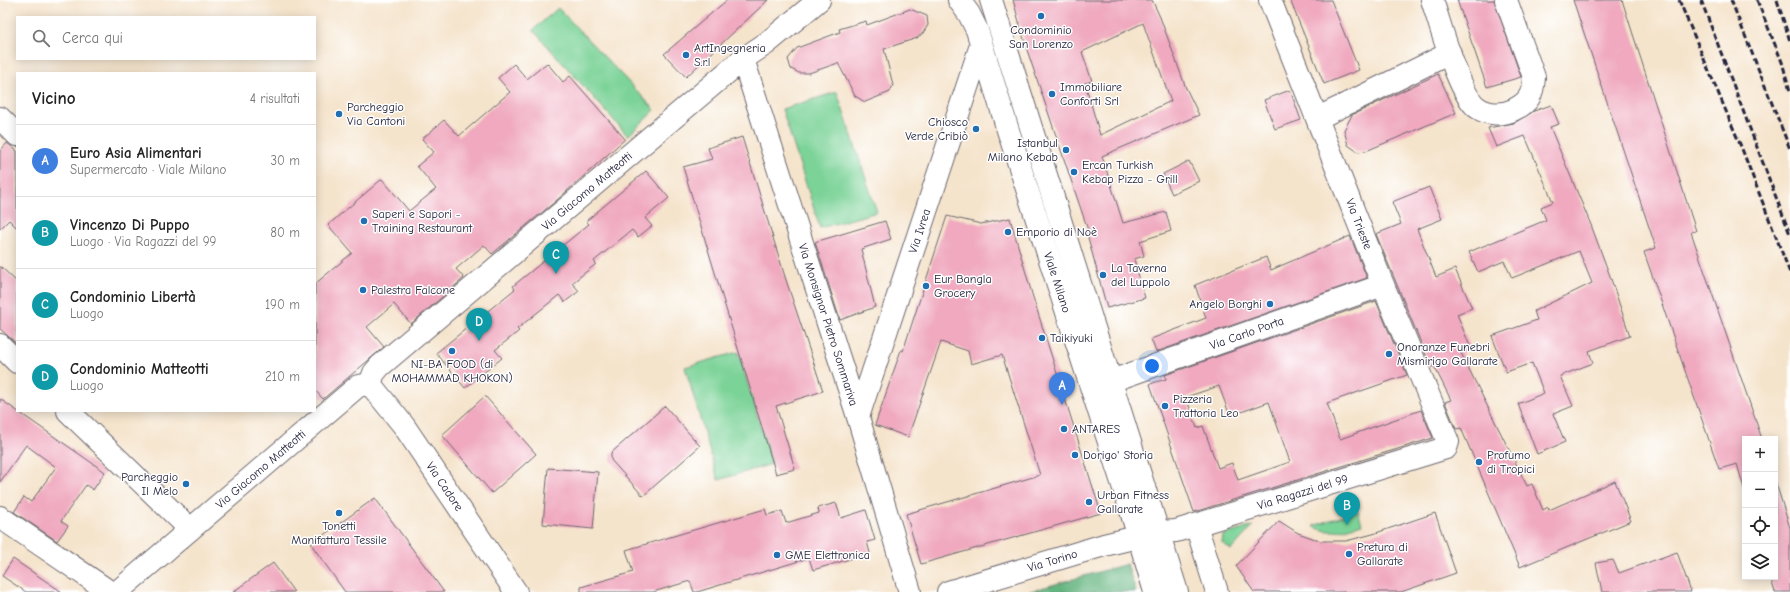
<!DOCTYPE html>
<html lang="it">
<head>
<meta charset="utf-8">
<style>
  :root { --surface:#fff; --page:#f2f2f2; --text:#222; --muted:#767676; --line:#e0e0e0; --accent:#db2777 }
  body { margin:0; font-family:"Comic Neue",sans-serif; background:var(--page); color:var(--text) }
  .controls { position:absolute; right:12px; bottom:12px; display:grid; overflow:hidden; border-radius:0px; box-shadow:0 2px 10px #0003 }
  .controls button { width:36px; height:36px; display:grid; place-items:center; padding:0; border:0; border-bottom:1px solid var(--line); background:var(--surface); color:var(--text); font:20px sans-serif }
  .you { position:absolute; left:1152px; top:366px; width:14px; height:14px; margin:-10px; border:3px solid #fff; border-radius:50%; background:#1a73e8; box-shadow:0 0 0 6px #1a73e833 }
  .badge { display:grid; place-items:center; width:26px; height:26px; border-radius:50%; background:var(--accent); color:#fff; font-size:13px; font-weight:700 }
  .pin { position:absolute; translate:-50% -33px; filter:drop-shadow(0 1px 2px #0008) }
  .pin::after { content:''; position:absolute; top:21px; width:14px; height:12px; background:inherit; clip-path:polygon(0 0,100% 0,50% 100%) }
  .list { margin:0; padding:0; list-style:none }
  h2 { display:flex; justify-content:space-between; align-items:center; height:52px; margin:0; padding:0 16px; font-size:17px }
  h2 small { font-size:13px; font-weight:400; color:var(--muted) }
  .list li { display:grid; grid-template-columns:26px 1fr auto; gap:12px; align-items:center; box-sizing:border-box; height:72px; padding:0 16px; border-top:1px solid var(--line) }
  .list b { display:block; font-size:15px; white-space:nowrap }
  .list p { margin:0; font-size:13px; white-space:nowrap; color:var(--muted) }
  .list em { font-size:13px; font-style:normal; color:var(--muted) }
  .icon { flex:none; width:22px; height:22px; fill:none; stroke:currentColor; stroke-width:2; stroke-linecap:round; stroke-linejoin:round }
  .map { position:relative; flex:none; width:1790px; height:592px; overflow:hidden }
  .search { position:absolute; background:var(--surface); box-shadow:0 2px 10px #0003; left:16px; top:16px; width:300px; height:44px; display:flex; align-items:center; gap:10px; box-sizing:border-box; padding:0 14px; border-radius:0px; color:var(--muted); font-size:15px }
  .panel { position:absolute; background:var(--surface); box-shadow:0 2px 10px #0003; left:16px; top:72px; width:300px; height:340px; border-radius:0px }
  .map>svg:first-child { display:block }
</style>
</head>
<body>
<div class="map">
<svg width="1790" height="592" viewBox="0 0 1790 592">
  <rect width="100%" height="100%" fill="#fff"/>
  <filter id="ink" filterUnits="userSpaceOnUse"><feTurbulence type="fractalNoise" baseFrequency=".025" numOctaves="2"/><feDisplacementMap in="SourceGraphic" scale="8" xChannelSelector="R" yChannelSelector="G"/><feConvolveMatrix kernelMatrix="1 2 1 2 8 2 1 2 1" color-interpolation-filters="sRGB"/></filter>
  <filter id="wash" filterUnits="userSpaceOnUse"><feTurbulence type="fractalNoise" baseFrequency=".012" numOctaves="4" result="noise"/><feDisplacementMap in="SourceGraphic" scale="16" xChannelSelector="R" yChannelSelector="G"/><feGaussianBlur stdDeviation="0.9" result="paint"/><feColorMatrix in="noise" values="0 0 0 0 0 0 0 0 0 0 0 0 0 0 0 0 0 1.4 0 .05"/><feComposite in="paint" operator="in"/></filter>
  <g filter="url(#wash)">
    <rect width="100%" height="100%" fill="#f5e4cc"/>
    <g fill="#7cd398" stroke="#4f7a6a">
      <path d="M558,8L655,110L628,136L533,30Z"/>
      <path d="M837,92L877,212L820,228L782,109Z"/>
      <path d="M738,352L772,464L718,480L685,367Z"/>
      <path d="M1358,511L1362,524C1345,529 1330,536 1313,526Z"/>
      <path d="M1253,526L1231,550L1222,543L1223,535Z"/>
    </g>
    <path fill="#65b580" stroke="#446c5e" d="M1127,564L1136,592H1027Z"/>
    <g id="blocks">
      <g fill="#f0a9bf" fill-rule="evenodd">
        <path d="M727,0H768L686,77L664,54Z"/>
        <path d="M1013,0H1152L1160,17L1186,88L1199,115L1102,156L1123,223L1166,212L1171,231L1140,241L1144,256L1134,259L1145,298L1107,308L1086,230H1088L1026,47ZM1143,23L1171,101L1100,135L1085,83L1092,81L1082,52Z"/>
        <path d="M1290,0H1331L1359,70L1324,84Z"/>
        <path d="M1457,0H1494L1521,77L1487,87Z"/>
        <path d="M1573,0H1622L1696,231L1691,232L1762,439H1745V492L1737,464L1719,469L1644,252L1656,248Z"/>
        <path d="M910,9L927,16L928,25L923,33L917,38L884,49L893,85L890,92L865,102L855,96L838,63L809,73H799L791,69L788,59L797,48L840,32L839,29L866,21L867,25Z"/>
        <path d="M547,63L563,82L570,76L625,139L557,200L492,254L484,245L456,269L464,278L411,324L394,304L367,327L384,347L323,399L315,390V284L352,253L328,225L382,179L409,211L436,189L417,166L434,152L422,139L444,120L459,136L510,92L498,78L514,64L527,79Z"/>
        <path d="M1438,74L1456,113L1366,151L1358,152L1348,145L1344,130L1352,115Z"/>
        <path d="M1290,90L1301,120L1275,129L1264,100Z"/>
        <path d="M1551,105L1559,124L1550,127L1591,225L1610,276L1630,336L1589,351L1593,363L1560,376L1573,406L1553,414L1565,442L1537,454L1518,404L1544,393L1532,363L1506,372L1492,336L1537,320L1534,311L1592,283L1579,251L1512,278L1504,261L1478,272L1469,252L1546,220L1541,207L1553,202L1525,136L1496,147L1488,128L1514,123L1534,111Z"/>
        <path d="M742,137L786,280L823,391L776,406L795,469L776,474L683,167L712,159L708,148Z"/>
        <path d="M7,143L17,151V228L9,220L0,229V151Z"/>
        <path d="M1189,161L1199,181L1172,194L1163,174Z"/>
        <path d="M646,171L669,198L645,218L652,226L638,237L632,230L594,261L596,264L572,283L579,291L565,302L559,295L517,329L519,331L495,350L502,358L465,388L436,353L515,289L513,286L589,224L586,221Z"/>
        <path d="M1429,187L1442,219L1417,229L1436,277L1455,269L1472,308L1457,314L1471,349L1461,353L1527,486L1532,484L1543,510L1548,507L1549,510L1615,481L1631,521L1520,567L1461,428L1456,429L1445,402L1451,400L1434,366L1431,367L1376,234L1401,224L1392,202Z"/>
        <path d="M947,216L981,224L1010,218L1032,294L1101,513L921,564L906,514L1040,475L1002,355L971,364L968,351L941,342L908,437L875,425L901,350L903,351Z"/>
        <path d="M885,221L891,239L861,249L875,307L840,320L815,242Z"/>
        <path d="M1350,236L1367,278L1156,352L1151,339L1206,318L1195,285L1266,257L1271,270Z"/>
        <path d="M0,266L17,282V344L0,329Z"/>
        <path d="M1376,301L1407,375L1327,403L1340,439L1421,410L1433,438L1194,512L1150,384L1166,379L1165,375ZM1219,386L1230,416L1269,402L1290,462L1238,480L1232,463L1218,468L1203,426L1197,428L1186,397Z"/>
        <path d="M485,396L536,454L492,493L442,435Z"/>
        <path d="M0,399L105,472L93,490L86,485L61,521L68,526L57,541L14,512L24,497L31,502L56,467L26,445L0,482Z"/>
        <path d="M665,406L700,446L643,496L611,460V453Z"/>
        <path d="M548,468L598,472L593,529L543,524Z"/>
        <path d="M1775,480L1790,528V592H1775L1770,577H1775Z"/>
        <path d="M375,498L444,592H345L311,544Z"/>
        <path d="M836,503L841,518L866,510L875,540L867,542L870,553L813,570L809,558L697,592H694L690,581L653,592H581V587L633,572L626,550L765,509L767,515L782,511L786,523L819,513L818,508Z"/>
        <path d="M1435,513L1456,573L1401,592H1254L1236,566L1279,521L1298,533L1321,541H1346L1373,534Z"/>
        <path d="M1677,552L1691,592H1602L1596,563L1613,560L1619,573Z"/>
        <path d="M13,559L62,592H26L2,576Z"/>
        <path d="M273,563L294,592H233Z"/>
      </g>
    </g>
  </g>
  <g filter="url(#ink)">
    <use href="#blocks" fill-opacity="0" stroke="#6c666e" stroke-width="1"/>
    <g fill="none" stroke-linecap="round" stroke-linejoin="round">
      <g stroke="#6c666e" stroke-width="24">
        <g id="minor">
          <path id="s1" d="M959,0L969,14L977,30L1007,127L1129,504L1155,592"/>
          <path d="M991,0L1177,592"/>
          <path d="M1432,0C1440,23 1459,96 1478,108C1488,115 1503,115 1513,110C1529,103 1533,94 1534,77L1506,0"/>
          <path id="s2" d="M743,59L858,417L910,592"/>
          <path d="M0,118L17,135"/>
          <path d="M1318,118L1450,53"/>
          <path d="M0,345L17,362"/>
          <path id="s3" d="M1111,381L1383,285"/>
          <path id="s4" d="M370,384L374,373L380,366L743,59L767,43L819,0"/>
          <path id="s5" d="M370,384L404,426L516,592"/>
          <path d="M68,411L190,529"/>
          <path id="s6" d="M858,417L981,45"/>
          <path d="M0,517L110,592"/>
          <path d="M1196,525L1217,592"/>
          <path id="s7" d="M117,592L358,386L370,384"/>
          <path id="s8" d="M948,592L1104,545L1158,532L1176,531L1446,448L1448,442L1383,285L1270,0"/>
        </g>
      </g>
      <use href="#minor" stroke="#fff" stroke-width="22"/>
      <g stroke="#22223b" stroke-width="3" stroke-dasharray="6 3" stroke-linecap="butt">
        <path d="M1679,0L1742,149L1790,273"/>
        <path d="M1701,0L1790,234"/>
        <path d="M1731,0L1790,149"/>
        <path d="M1757,0L1782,62L1790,91"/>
        <path d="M1777,0L1790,41"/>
      </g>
    </g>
  </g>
  <g fill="#1f6fb2" stroke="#fff" stroke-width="1.5">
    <circle cx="1041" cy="16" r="4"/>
    <circle cx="686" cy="55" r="4"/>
    <circle cx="1052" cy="94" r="4"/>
    <circle cx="339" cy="114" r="4"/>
    <circle cx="976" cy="129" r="4"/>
    <circle cx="1066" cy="150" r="4"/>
    <circle cx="1074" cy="172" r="4"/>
    <circle cx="364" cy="221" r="4"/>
    <circle cx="1008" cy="232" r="4"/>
    <circle cx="1103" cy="275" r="4"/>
    <circle cx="926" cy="286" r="4"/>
    <circle cx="363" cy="290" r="4"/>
    <circle cx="1270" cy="304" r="4"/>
    <circle cx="1042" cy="338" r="4"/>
    <circle cx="452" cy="351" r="4"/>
    <circle cx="1389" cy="354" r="4"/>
    <circle cx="1165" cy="406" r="4"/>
    <circle cx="1064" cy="429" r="4"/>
    <circle cx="1075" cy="455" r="4"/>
    <circle cx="1479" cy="462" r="4"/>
    <circle cx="186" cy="484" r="4"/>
    <circle cx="1089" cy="502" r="4"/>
    <circle cx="339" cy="513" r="4"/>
    <circle cx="1349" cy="554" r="4"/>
    <circle cx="777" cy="555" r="4"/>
  </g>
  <g text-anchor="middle" stroke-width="3" stroke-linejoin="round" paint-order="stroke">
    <g font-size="12" fill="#22223b" stroke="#fff" text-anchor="start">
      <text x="1041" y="34" text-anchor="middle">Condominio<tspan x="1041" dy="14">San Lorenzo</tspan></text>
      <text x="694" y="52">ArtIngegneria<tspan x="694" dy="14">S.r.l</tspan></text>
      <text x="1060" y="91">Immobiliare<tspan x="1060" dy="14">Conforti Srl</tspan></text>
      <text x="347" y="111">Parcheggio<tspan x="347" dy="14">Via Cantoni</tspan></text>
      <text x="968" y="126" text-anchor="end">Chiosco<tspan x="968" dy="14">Verde Cribiò</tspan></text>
      <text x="1058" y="147" text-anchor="end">Istanbul<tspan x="1058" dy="14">Milano Kebab</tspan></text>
      <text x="1082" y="169">Ercan Turkish<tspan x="1082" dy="14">Kebap Pizza - Grill</tspan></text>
      <text x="372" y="218">Saperi e Sapori -<tspan x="372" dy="14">Training Restaurant</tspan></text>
      <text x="1016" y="236">Emporio di Noè</text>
      <text x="1111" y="272">La Taverna<tspan x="1111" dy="14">del Luppolo</tspan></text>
      <text x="934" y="283">Eur Bangla<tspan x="934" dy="14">Grocery</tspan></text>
      <text x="371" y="294">Palestra Falcone</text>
      <text x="1262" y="308" text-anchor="end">Angelo Borghi</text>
      <text x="1050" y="342">Taikiyuki</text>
      <text x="1397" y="351">Onoranze Funebri<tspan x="1397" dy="14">Mismirigo Gallarate</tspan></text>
      <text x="452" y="368" text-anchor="middle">NI-BA FOOD (di<tspan x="452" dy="14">MOHAMMAD KHOKON)</tspan></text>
      <text x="1173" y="403">Pizzeria<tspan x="1173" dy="14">Trattoria Leo</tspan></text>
      <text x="1072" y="433">ANTARES</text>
      <text x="1083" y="459">Dorigo' Storia</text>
      <text x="1487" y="459">Profumo<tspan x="1487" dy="14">di Tropici</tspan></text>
      <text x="178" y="481" text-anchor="end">Parcheggio<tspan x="178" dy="14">Il Melo</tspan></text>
      <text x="1097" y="499">Urban Fitness<tspan x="1097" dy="14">Gallarate</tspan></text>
      <text x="339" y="530" text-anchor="middle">Tonetti<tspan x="339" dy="14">Manifattura Tessile</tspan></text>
      <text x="1357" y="551">Pretura di<tspan x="1357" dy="14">Gallarate</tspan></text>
      <text x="785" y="559">GME Elettronica</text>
    </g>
    <g font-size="12" fill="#22223b" stroke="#fff">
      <text dy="4" stroke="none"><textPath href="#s4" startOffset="292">Via Giacomo Matteotti</textPath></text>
      <text transform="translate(1359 224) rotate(69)" y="4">Via Trieste</text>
      <text dy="4" stroke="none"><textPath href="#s6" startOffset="196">Via Ivrea</textPath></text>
      <text dy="4" stroke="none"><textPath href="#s1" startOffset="300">Viale Milano</textPath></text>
      <text dy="4" stroke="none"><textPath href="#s2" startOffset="279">Via Monsignor Pietro Sommariva</textPath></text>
      <text dy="4" stroke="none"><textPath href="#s3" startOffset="144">Via Carlo Porta</textPath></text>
      <text dy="4" stroke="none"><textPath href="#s7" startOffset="189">Via Giacomo Matteotti</textPath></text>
      <text dy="4" stroke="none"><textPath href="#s5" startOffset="127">Via Cadore</textPath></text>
      <text dy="4" stroke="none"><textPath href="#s8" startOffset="369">Via Ragazzi del 99</textPath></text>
      <text dy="4" stroke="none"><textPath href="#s8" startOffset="109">Via Torino</textPath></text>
    </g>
  </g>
</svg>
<div class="controls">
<button>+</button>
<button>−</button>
<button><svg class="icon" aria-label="locate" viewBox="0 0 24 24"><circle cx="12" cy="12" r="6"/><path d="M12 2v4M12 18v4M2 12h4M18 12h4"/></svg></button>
<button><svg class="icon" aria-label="layers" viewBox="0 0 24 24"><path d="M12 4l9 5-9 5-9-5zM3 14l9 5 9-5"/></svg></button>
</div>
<div class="you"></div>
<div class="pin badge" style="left:1062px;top:405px;background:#3f7fe0">A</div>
<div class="pin badge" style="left:1347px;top:525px;background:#0f9aa8">B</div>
<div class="pin badge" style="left:556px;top:274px;background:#0f9aa8">C</div>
<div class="pin badge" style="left:479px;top:341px;background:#0f9aa8">D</div>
<div class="search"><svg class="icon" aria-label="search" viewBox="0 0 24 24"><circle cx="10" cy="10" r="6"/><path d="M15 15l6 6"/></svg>Cerca qui</div>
<section class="panel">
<h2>Vicino<small>4 risultati</small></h2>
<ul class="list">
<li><span class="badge" style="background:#3f7fe0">A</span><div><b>Euro Asia Alimentari</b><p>Supermercato · Viale Milano</p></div><em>30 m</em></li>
<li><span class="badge" style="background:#0f9aa8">B</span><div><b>Vincenzo Di Puppo</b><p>Luogo · Via Ragazzi del 99</p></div><em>80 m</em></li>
<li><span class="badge" style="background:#0f9aa8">C</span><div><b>Condominio Libertà</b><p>Luogo</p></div><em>190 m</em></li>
<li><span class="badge" style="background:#0f9aa8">D</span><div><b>Condominio Matteotti</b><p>Luogo</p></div><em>210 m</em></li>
</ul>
</section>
</div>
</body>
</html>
